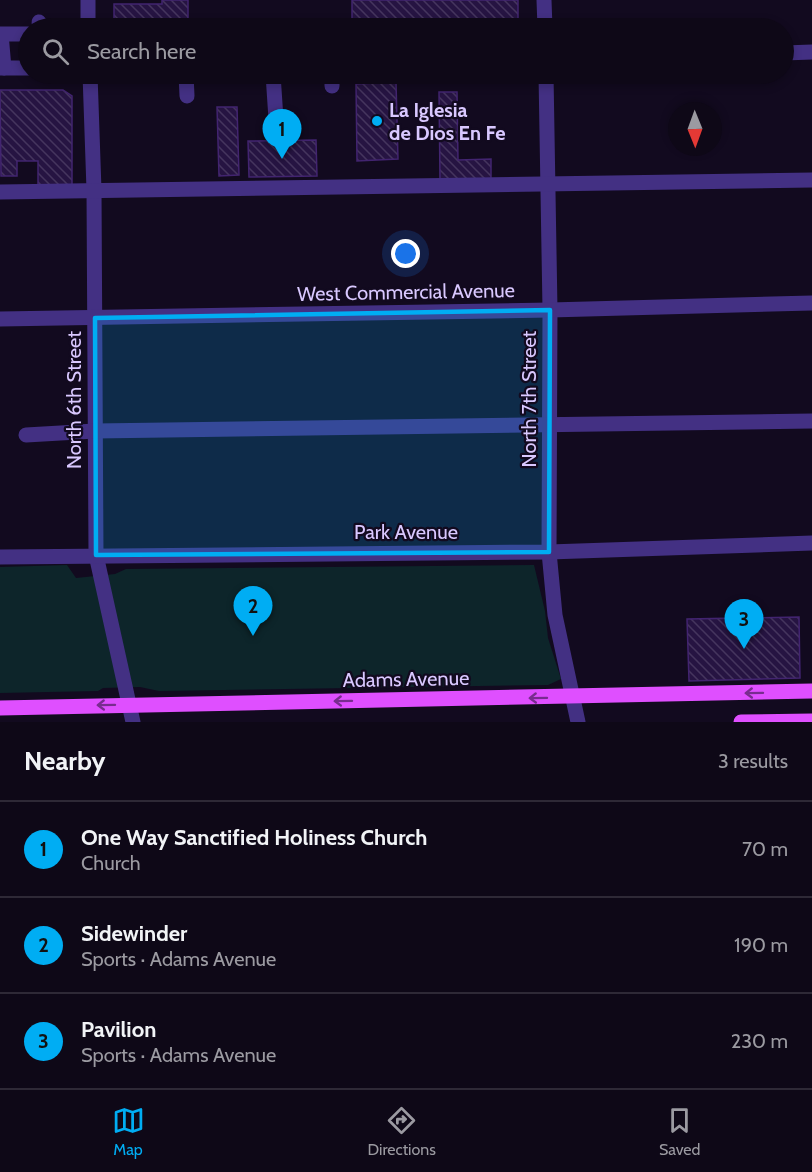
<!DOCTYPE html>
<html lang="en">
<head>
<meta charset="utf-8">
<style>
  :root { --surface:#0e0817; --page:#171120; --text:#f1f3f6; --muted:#9b9aa1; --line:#2e2936; --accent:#00adf3 }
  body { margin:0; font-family:Cabin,sans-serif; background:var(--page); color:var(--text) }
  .compass { position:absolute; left:668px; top:102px; width:54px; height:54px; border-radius:50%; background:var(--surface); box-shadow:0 3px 9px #0003; rotate:179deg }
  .you { position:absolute; left:406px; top:254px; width:21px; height:21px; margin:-15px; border:4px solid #fff; border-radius:50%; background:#1a73e8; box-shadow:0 0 0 9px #1a73e833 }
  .badge { display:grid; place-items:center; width:39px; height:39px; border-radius:50%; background:var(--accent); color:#111; font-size:20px; font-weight:700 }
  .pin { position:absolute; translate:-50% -50px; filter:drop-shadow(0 2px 3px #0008) }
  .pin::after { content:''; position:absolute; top:32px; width:21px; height:18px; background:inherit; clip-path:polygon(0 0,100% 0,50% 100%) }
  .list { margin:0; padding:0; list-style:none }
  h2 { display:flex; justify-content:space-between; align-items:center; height:78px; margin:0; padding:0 24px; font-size:26px }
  h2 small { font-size:20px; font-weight:400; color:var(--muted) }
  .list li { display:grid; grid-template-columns:39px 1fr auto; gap:18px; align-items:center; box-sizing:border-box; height:96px; padding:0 24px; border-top:2px solid var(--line) }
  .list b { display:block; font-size:22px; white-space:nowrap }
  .list p { margin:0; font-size:20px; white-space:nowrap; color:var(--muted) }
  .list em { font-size:20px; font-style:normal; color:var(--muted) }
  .icon { flex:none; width:33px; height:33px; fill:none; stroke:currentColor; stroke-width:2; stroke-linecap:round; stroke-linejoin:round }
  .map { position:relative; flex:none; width:812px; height:722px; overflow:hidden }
  .search { position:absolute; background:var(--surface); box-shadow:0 3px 9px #0003; left:18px; right:18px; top:18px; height:66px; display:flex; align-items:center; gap:15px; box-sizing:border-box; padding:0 21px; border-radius:33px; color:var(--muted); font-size:22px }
  .sheet { height:366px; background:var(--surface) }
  nav { display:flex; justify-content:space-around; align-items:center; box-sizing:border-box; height:84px; border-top:2px solid var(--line); background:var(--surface); font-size:16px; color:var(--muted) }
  nav a { display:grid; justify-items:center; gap:3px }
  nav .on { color:var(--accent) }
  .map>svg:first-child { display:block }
</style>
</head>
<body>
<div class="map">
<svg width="812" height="722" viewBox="0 0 812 722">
  <defs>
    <pattern id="building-back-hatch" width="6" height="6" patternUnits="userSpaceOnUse" patternTransform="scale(1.5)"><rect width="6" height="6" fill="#261442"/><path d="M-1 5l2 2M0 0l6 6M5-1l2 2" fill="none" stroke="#45355e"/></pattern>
  </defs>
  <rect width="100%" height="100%" fill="#120a1f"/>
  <path fill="#0d252a" d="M67,565L76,578L115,574L126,569L534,565L545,611L548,638L561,679L548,685L159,691L140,687L103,688L98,691L0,693V567Z"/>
  <g fill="url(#building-back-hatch)" stroke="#422470" stroke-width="1.5">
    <path d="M162,0H188V28H114V4H162Z"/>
    <rect x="352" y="0" width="166" height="28"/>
    <path d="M396,82L398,159L357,161L356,84Z"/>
    <path d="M0,90H63L72,96V185H38V161H17V176H1Z"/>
    <path d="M439,92H457L458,160L491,159V181H440Z"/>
    <path d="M217,107H237L239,175L219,176Z"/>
    <path d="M316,140L317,176L249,177L248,141Z"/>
    <path d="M799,617L800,678L689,681L687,619Z"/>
  </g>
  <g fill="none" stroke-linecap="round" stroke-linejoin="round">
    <g stroke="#433083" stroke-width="15">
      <path d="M88,0V28"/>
      <path d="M544,0L545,28"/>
      <path d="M39,22L40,28"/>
      <path d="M246,28H256"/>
      <path d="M784,53L812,52"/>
      <path d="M0,68H28"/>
      <path d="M4,68L1,34H28"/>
      <path d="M90,74L94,190L96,555L133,722"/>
      <path d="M186,74L187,96"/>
      <path d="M273,74L276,119"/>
      <path d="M546,74L550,310L549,552L555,615L578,722"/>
      <path d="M332,86V74"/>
      <path d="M0,192L812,180"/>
      <path d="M0,319L550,310L812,303"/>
      <path d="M26,435L95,431L812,421"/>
      <path d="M0,557L549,552L812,543"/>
    </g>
    <g stroke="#df4fff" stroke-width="15">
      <path d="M0,708L812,691"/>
      <path d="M741,722L812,721"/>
    </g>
  </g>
  <defs><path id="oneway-shaft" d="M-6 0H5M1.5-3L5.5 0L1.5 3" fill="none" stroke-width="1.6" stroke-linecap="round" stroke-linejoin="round" transform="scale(1.5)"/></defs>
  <g stroke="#782c8f">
    <use href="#oneway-shaft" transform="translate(754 693) rotate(179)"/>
    <use href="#oneway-shaft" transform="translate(538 698) rotate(179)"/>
    <use href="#oneway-shaft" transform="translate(343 701) rotate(179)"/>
    <use href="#oneway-shaft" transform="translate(106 705) rotate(179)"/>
  </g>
  <path fill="#00adf3" fill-opacity="0.2" stroke="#00adf3" stroke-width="4.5" stroke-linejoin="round" d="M550,310L549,552L96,555L95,318Z"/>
  <circle fill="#00adf3" stroke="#120a1f" stroke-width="2" cx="377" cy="121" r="6"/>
  <g text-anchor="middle" stroke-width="4.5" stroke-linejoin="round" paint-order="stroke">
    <g font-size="20" font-weight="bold" fill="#d9c8ff" stroke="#120a1f" text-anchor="start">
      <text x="389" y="117">La Iglesia<tspan x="389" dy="23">de Dios En Fe</tspan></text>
    </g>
    <g font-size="20" fill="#d9c8ff" stroke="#120a1f">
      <text transform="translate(406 292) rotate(-1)" y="7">West Commercial Avenue</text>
      <text transform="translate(529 399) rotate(-90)" y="7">North 7th Street</text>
      <text transform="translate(74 400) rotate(-90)" y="7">North 6th Street</text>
      <text x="406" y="539">Park Avenue</text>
      <text transform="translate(406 679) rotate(-1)" y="7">Adams Avenue</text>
    </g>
  </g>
</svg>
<svg class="compass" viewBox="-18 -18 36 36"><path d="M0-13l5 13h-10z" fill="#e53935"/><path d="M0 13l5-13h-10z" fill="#9b9aa1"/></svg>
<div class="you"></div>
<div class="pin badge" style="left:282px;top:159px">1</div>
<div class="pin badge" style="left:253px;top:636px">2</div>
<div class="pin badge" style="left:744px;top:649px">3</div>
<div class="search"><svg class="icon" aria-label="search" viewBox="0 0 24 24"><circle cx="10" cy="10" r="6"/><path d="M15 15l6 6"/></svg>Search here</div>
</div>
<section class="sheet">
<h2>Nearby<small>3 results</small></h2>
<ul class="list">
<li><span class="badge">1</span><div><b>One Way Sanctified Holiness Church</b><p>Church</p></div><em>70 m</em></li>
<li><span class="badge">2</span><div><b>Sidewinder</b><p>Sports · Adams Avenue</p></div><em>190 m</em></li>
<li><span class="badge">3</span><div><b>Pavilion</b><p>Sports · Adams Avenue</p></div><em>230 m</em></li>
</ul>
</section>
<nav>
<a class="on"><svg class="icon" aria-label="map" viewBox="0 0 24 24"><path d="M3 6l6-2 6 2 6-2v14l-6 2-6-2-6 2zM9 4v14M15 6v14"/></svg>Map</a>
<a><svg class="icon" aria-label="directions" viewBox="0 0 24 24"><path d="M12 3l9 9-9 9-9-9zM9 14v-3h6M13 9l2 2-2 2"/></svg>Directions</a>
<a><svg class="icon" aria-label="saved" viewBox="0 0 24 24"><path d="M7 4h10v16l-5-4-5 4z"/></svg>Saved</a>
</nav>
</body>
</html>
